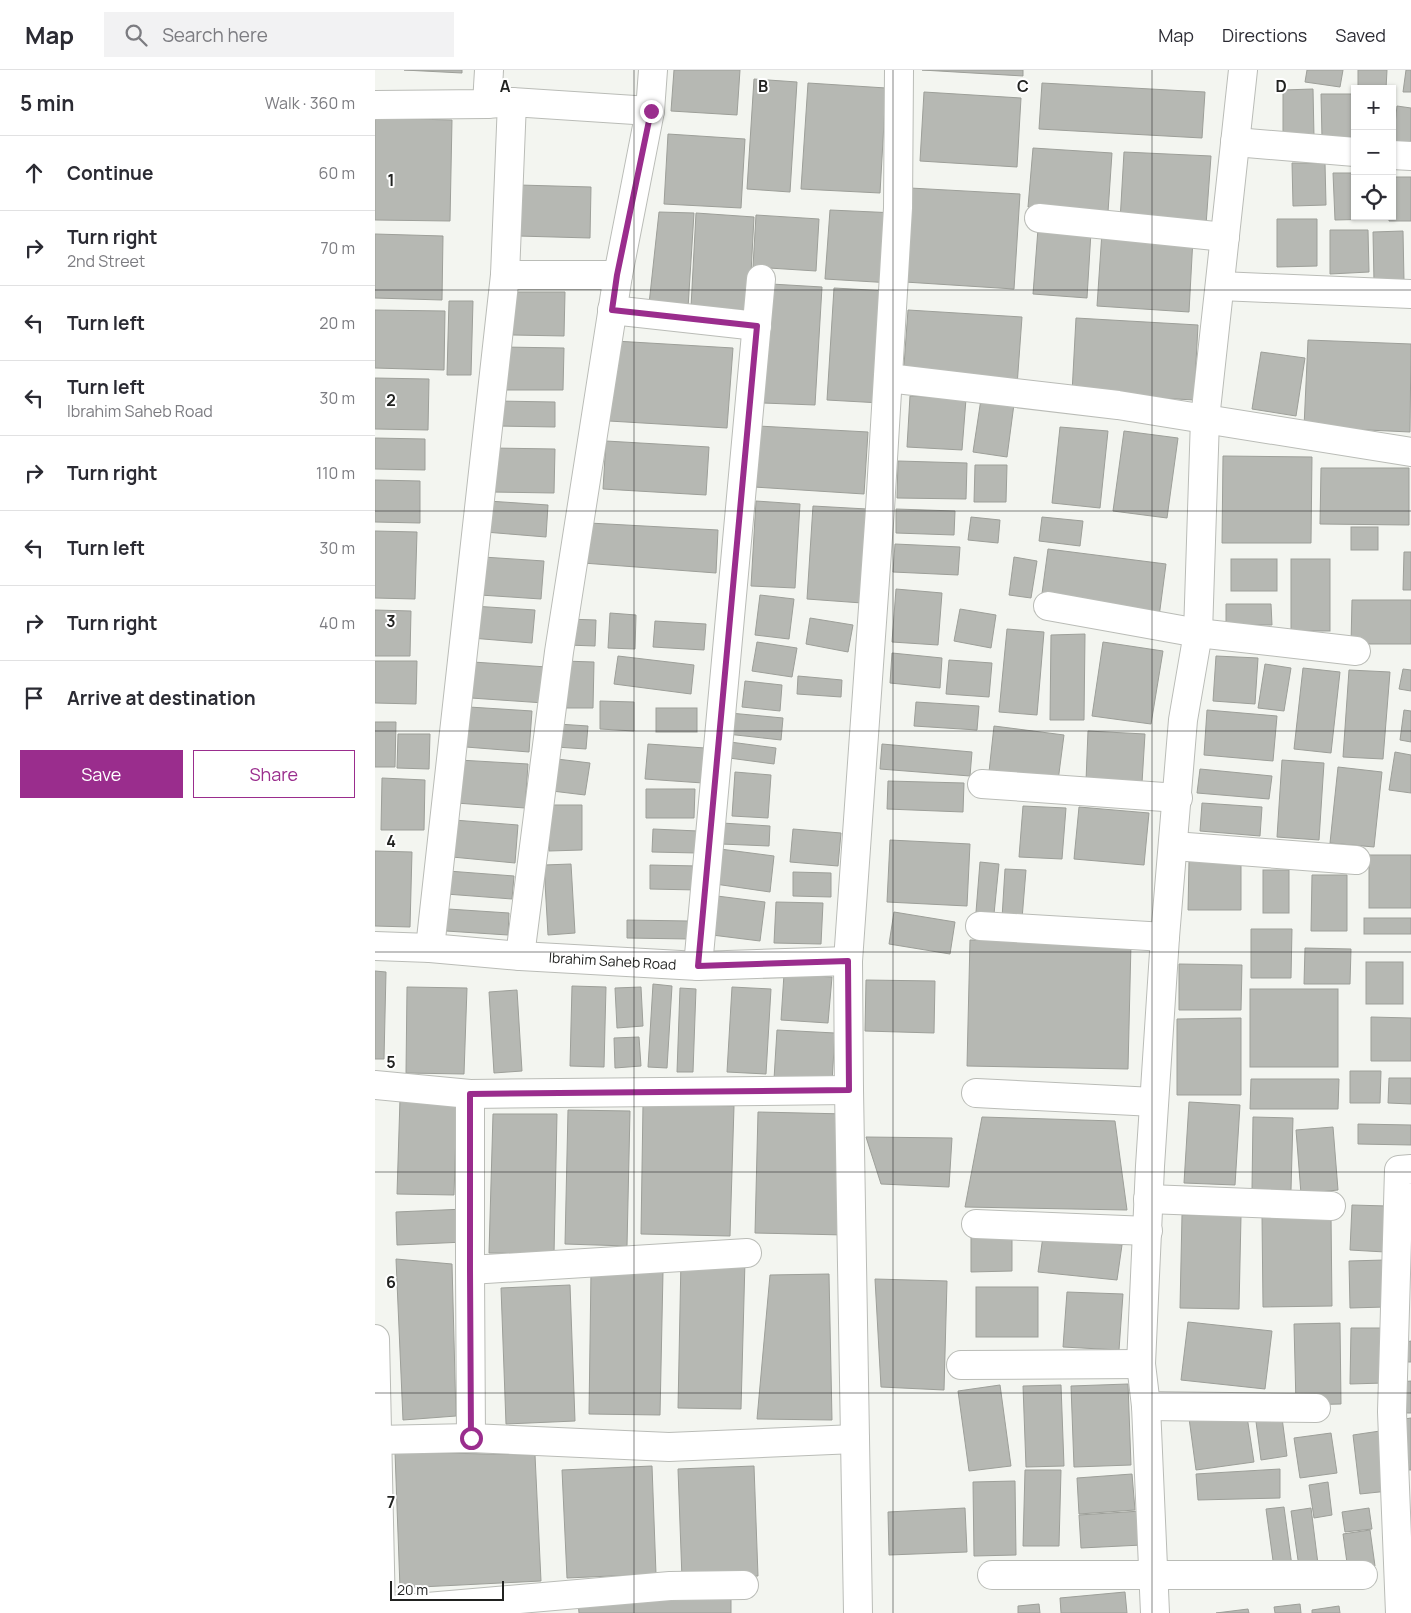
<!DOCTYPE html>
<html lang="en">
<head>
<meta charset="utf-8">
<style>
  :root { --surface:#fff; --page:#f2f2f3; --text:#2b2b33; --muted:#7c7c81; --line:#e1e1e2; --accent:#9a2d8d }
  body { margin:0; font-family:Manrope,sans-serif; background:var(--page); color:var(--text) }
  .controls { position:absolute; right:15px; top:15px; display:grid; overflow:hidden; border-radius:0px; box-shadow:0 1px 4px #0004 }
  .controls button { width:45px; height:45px; display:grid; place-items:center; padding:0; border:0; border-bottom:1px solid var(--line); background:var(--surface); color:var(--text); font:25px sans-serif }
  .scale { position:absolute; left:15px; bottom:12px; width:114px; box-sizing:border-box; padding-left:5px; border:2px solid #212220; border-top:0; font-size:14px; line-height:18px; white-space:nowrap; color:#212220; -webkit-text-stroke:4px #fff; paint-order:stroke }
  .stop { position:absolute; width:15px; height:15px; margin:-11px; border:4px solid #9a2d8d; border-radius:50%; background:#fff }
  .stop.end { background:#9a2d8d; border-color:#fff; box-shadow:0 1px 5px #0008 }
  .list { margin:0; padding:0; list-style:none }
  h2 { display:flex; justify-content:space-between; align-items:center; height:65px; margin:0; padding:0 20px; font-size:21px }
  h2 small { font-size:16px; font-weight:400; color:var(--muted) }
  .list li { display:grid; grid-template-columns:32px 1fr auto; gap:15px; align-items:center; box-sizing:border-box; height:75px; padding:0 20px; border-top:1px solid var(--line) }
  .list b { display:block; font-size:19px; white-space:nowrap }
  .list p { margin:0; font-size:16px; white-space:nowrap; color:var(--muted) }
  .list em { font-size:16px; font-style:normal; color:var(--muted) }
  .actions { display:flex; gap:10px; padding:15px 20px }
  .actions a { flex:1; padding:11px 0; border:1px solid var(--accent); border-radius:0px; text-align:center; font-size:18px; color:var(--accent) }
  .actions .main { background:var(--accent); color:#fff }
  .icon { flex:none; width:28px; height:28px; fill:none; stroke:currentColor; stroke-width:2; stroke-linecap:round; stroke-linejoin:round }
  .map { position:relative; flex:none; width:1036px; height:1543px; overflow:hidden }
  header { display:flex; align-items:center; gap:30px; box-sizing:border-box; height:70px; padding:0 25px; background:var(--surface); border-bottom:1px solid var(--line) }
  header strong { font-size:24px }
  nav { display:flex; gap:28px; margin-inline-start:auto; font-size:18px }
  .search { width:350px; height:45px; background:var(--page); display:flex; align-items:center; gap:12px; box-sizing:border-box; padding:0 18px; border-radius:0px; color:var(--muted); font-size:19px }
  main { display:flex }
  aside { flex:1; background:var(--surface) }
  .map>svg:first-child { display:block }
</style>
</head>
<body>
<header>
<strong>Map</strong>
<div class="search"><svg class="icon" aria-label="search" viewBox="0 0 24 24"><circle cx="10" cy="10" r="6"/><path d="M15 15l6 6"/></svg>Search here</div>
<nav><a>Map</a><a>Directions</a><a>Saved</a></nav>
</header>
<main>
<aside>
<h2>5 min<small>Walk · 360 m</small></h2>
<ul class="list">
<li><svg class="icon" aria-label="ahead" viewBox="0 0 24 24"><path d="M12 20V5M6 11l6-6 6 6"/></svg><div><b>Continue</b></div><em>60 m</em></li>
<li><svg class="icon" aria-label="right" viewBox="0 0 24 24"><path d="M7 20v-9h11M14 6l5 5-5 5"/></svg><div><b>Turn right</b><p>2nd Street</p></div><em>70 m</em></li>
<li><svg class="icon" aria-label="left" viewBox="0 0 24 24"><path d="M17 20v-9H6M10 6l-5 5 5 5"/></svg><div><b>Turn left</b></div><em>20 m</em></li>
<li><svg class="icon" aria-label="left" viewBox="0 0 24 24"><path d="M17 20v-9H6M10 6l-5 5 5 5"/></svg><div><b>Turn left</b><p>Ibrahim Saheb Road</p></div><em>30 m</em></li>
<li><svg class="icon" aria-label="right" viewBox="0 0 24 24"><path d="M7 20v-9h11M14 6l5 5-5 5"/></svg><div><b>Turn right</b></div><em>110 m</em></li>
<li><svg class="icon" aria-label="left" viewBox="0 0 24 24"><path d="M17 20v-9H6M10 6l-5 5 5 5"/></svg><div><b>Turn left</b></div><em>30 m</em></li>
<li><svg class="icon" aria-label="right" viewBox="0 0 24 24"><path d="M7 20v-9h11M14 6l5 5-5 5"/></svg><div><b>Turn right</b></div><em>40 m</em></li>
<li><svg class="icon" aria-label="arrive" viewBox="0 0 24 24"><path d="M6 21V4h12l-3 4 3 4H6"/></svg><div><b>Arrive at destination</b></div></li>
</ul>
<div class="actions"><a class="main">Save</a><a>Share</a></div>
</aside>
<div class="map">
<svg width="1036" height="1543" viewBox="0 0 1036 1543">
  <rect width="100%" height="100%" fill="#f3f5f0"/>
  <g fill="#b6b8b3" stroke="#9d9f99">
    <path d="M29,0H87V3Z"/>
    <path d="M299,0H365L362,45L296,41Z"/>
    <path d="M547,0H648V6Z"/>
    <path d="M932,0H968L965,17L930,12Z"/>
    <path d="M983,0H1012L1011,19H983Z"/>
    <path d="M1031,0H1036V22H1028Z"/>
    <path d="M379,9L422,12L415,122L372,119Z"/>
    <path d="M433,13L511,18L505,123L426,119Z"/>
    <path d="M667,13L830,22L827,68L664,59Z"/>
    <path d="M938,19L939,67H908V20Z"/>
    <path d="M549,22L646,28L642,97L545,91Z"/>
    <path d="M946,24H977L978,67L947,68Z"/>
    <path d="M1022,36L1036,38V74L1018,72Z"/>
    <path d="M0,48L77,50L75,151L0,150Z"/>
    <path d="M293,64L370,69L366,138L289,134Z"/>
    <path d="M658,78L737,83L733,142L653,137Z"/>
    <path d="M749,82L836,86L831,155L745,151Z"/>
    <path d="M917,93H950L951,135L918,136Z"/>
    <path d="M958,103H980V146H1003V149L960,150Z"/>
    <path d="M1017,107H1036V151H1014V146H1017Z"/>
    <path d="M144,115L216,117L215,168L143,166Z"/>
    <path d="M535,118L645,124L639,219L530,212Z"/>
    <path d="M455,140L521,143L517,213L450,209Z"/>
    <path d="M284,142L319,143L313,238L274,234Z"/>
    <path d="M321,143L379,147L374,240L316,237Z"/>
    <path d="M381,145L444,149L441,201L378,197Z"/>
    <path d="M902,149H942V196L902,197Z"/>
    <path d="M663,159L716,162L712,228L658,224Z"/>
    <path d="M955,160H993L994,202L955,204Z"/>
    <path d="M1028,161L1029,211L999,212L998,162Z"/>
    <path d="M727,162L818,168L814,242L722,236Z"/>
    <path d="M0,164L68,166L67,230L0,228Z"/>
    <path d="M396,214L447,217L440,335L388,333Z"/>
    <path d="M459,218L513,221L506,333L452,330Z"/>
    <path d="M140,222H190L189,266L138,265Z"/>
    <path d="M74,231H98L96,305H72Z"/>
    <path d="M0,240L70,241L69,300L0,298Z"/>
    <path d="M533,240L647,247L642,316L528,309Z"/>
    <path d="M701,248L823,255L819,330L697,323Z"/>
    <path d="M933,270L1036,274L1035,362L929,357Z"/>
    <path d="M240,271L358,278L352,358L234,351Z"/>
    <path d="M128,277L189,278L188,320H127Z"/>
    <path d="M886,282L930,288L921,346L877,339Z"/>
    <path d="M0,308L54,309L53,360L0,359Z"/>
    <path d="M535,326L591,329L587,380L532,377Z"/>
    <path d="M606,329L639,334L632,387L598,382Z"/>
    <path d="M122,331L180,332V357L122,356Z"/>
    <path d="M383,356L493,362L489,424L379,417Z"/>
    <path d="M685,357L733,361L725,438L677,433Z"/>
    <path d="M749,361L803,368L792,448L738,441Z"/>
    <path d="M0,368L50,369V400L0,399Z"/>
    <path d="M231,371L334,377L331,425L228,419Z"/>
    <path d="M117,378L180,379L179,423L116,422Z"/>
    <path d="M848,386L937,387L936,473H847Z"/>
    <path d="M523,391L592,393L591,429L522,428Z"/>
    <path d="M600,395H632L631,432H599Z"/>
    <path d="M946,398H1034V455L945,454Z"/>
    <path d="M0,410L45,411V453L0,452Z"/>
    <path d="M113,431L173,435L171,467L110,462Z"/>
    <path d="M381,431L425,434L420,518L376,516Z"/>
    <path d="M438,436L492,439L487,533L432,529Z"/>
    <path d="M521,439L580,441L579,465L521,463Z"/>
    <path d="M596,447L625,450L623,473L593,470Z"/>
    <path d="M667,447L708,451L705,476L664,471Z"/>
    <path d="M214,453L343,460L341,503L208,493Z"/>
    <rect x="976" y="457" width="27" height="23"/>
    <path d="M0,461L42,462L40,529L0,528Z"/>
    <path d="M520,474L585,477L583,505L518,502Z"/>
    <path d="M673,479L791,494L784,547L666,531Z"/>
    <path d="M1029,482H1036V520H1028Z"/>
    <path d="M108,487L169,491L166,529L105,525Z"/>
    <path d="M639,487L662,491L656,528L634,525Z"/>
    <rect x="856" y="489" width="46" height="32"/>
    <rect x="916" y="489" width="39" height="72"/>
    <path d="M521,519L567,523L563,575L517,572Z"/>
    <path d="M385,525L419,529L414,569L380,565Z"/>
    <path d="M977,530H1036V574H976Z"/>
    <path d="M851,534H896L897,555H851Z"/>
    <path d="M98,536L160,540L157,573L96,568Z"/>
    <path d="M585,539L621,545L616,578L579,571Z"/>
    <path d="M0,540L36,541L35,586H0Z"/>
    <path d="M235,543L261,545L260,579L233,578Z"/>
    <path d="M435,548L478,555L473,582L431,574Z"/>
    <path d="M192,549L221,550L220,576L192,575Z"/>
    <path d="M280,551L331,554L329,580L278,577Z"/>
    <path d="M632,559L669,562L662,645L624,642Z"/>
    <path d="M710,564L709,650H675L676,565Z"/>
    <path d="M382,572L422,578L417,607L377,601Z"/>
    <path d="M728,572L788,581L776,654L717,646Z"/>
    <path d="M517,583L567,588L565,618L515,613Z"/>
    <path d="M243,586L319,595L316,624L239,614Z"/>
    <path d="M841,586L883,588L880,634L838,631Z"/>
    <path d="M574,590L617,593L614,627L571,624Z"/>
    <path d="M0,591H42L41,634L0,633Z"/>
    <path d="M188,591L219,592L218,638H187Z"/>
    <path d="M98,592L172,597L169,633L96,628Z"/>
    <path d="M890,594L916,598L909,641L883,638Z"/>
    <path d="M928,598L965,602L956,683L919,679Z"/>
    <path d="M1028,599L1036,600V621L1024,619Z"/>
    <path d="M974,600L1015,602L1008,689L968,687Z"/>
    <path d="M423,606L467,610L466,627L422,624Z"/>
    <path d="M370,611L407,615L405,641L367,637Z"/>
    <path d="M225,631L259,632V661L225,659Z"/>
    <path d="M541,632L604,636L602,660L539,656Z"/>
    <path d="M94,637L157,641L154,682L91,677Z"/>
    <rect x="281" y="638" width="41" height="24"/>
    <path d="M832,640L902,646L898,691L829,685Z"/>
    <path d="M1029,640L1036,641V672L1025,670Z"/>
    <path d="M355,643L408,648L406,670L352,664Z"/>
    <path d="M0,652H21L20,697H0Z"/>
    <path d="M183,654L213,656L211,679L181,677Z"/>
    <path d="M619,656L689,665L683,711L614,702Z"/>
    <path d="M713,661L770,664L767,713L711,711Z"/>
    <path d="M23,664H55L54,699L22,698Z"/>
    <path d="M355,672L401,678L399,694L354,688Z"/>
    <path d="M273,674L330,678L328,713L270,709Z"/>
    <path d="M507,674L597,682L595,706L505,699Z"/>
    <path d="M1020,682L1036,685V723L1014,720Z"/>
    <path d="M182,689L215,693L210,725L177,721Z"/>
    <path d="M84,690L153,694L150,738L81,733Z"/>
    <path d="M907,690L949,693L944,770L902,767Z"/>
    <path d="M963,697L1007,702L999,777L955,773Z"/>
    <path d="M825,699L897,706L894,729L822,723Z"/>
    <path d="M360,702L396,705L393,748L357,746Z"/>
    <path d="M7,708L50,710L49,760H6Z"/>
    <path d="M513,711L589,713L588,742L512,739Z"/>
    <path d="M271,719H320L319,748H271Z"/>
    <path d="M827,733L887,737L885,766L825,761Z"/>
    <path d="M173,735H207V780L174,781Z"/>
    <path d="M648,736L691,738L687,789L644,787Z"/>
    <path d="M704,737L774,743L769,795L699,789Z"/>
    <path d="M79,750L143,755L140,793L77,787Z"/>
    <path d="M347,753L395,756L394,776L346,774Z"/>
    <path d="M278,759L323,761L322,783L277,782Z"/>
    <path d="M418,759L466,763L463,796L415,792Z"/>
    <path d="M515,770L595,774L592,836L512,832Z"/>
    <path d="M345,779L399,786L395,822L340,814Z"/>
    <path d="M0,781L37,782L35,857L0,856Z"/>
    <rect x="994" y="785" width="42" height="53"/>
    <path d="M814,791H866V840H813Z"/>
    <path d="M605,792L624,794L619,844L601,842Z"/>
    <path d="M196,794L200,863L173,865L169,795Z"/>
    <path d="M275,795L323,796L322,820L275,819Z"/>
    <path d="M630,799L651,800L647,849L627,848Z"/>
    <rect x="888" y="800" width="26" height="43"/>
    <path d="M73,801L139,806L137,829L71,824Z"/>
    <path d="M418,802L456,803V827L418,826Z"/>
    <path d="M937,805H972V861H936Z"/>
    <path d="M334,825L390,832L385,871L329,864Z"/>
    <path d="M401,832L448,833L446,874L399,873Z"/>
    <path d="M73,839L134,843L133,865L71,861Z"/>
    <path d="M519,842L580,852L575,884L514,874Z"/>
    <rect x="989" y="848" width="47" height="16"/>
    <path d="M252,850L313,851L314,869L252,868Z"/>
    <path d="M876,859H917L916,908H876Z"/>
    <path d="M595,870L756,873L753,999L592,996Z"/>
    <path d="M930,878L976,879L975,914H929Z"/>
    <rect x="991" y="892" width="37" height="42"/>
    <path d="M804,894L867,895L866,940H804Z"/>
    <path d="M0,901L11,902L9,989H0Z"/>
    <path d="M409,904L457,907L453,953L406,950Z"/>
    <path d="M491,910L560,911L559,963L490,961Z"/>
    <path d="M278,914L297,916L292,998L273,997Z"/>
    <path d="M197,916L231,917L229,997L195,996Z"/>
    <path d="M32,917L92,918L89,1004L31,1003Z"/>
    <path d="M266,917L268,956L242,958L240,918Z"/>
    <path d="M357,917L396,919L391,1004L352,1002Z"/>
    <path d="M305,918L321,919L318,1002H302Z"/>
    <rect x="875" y="919" width="88" height="78"/>
    <path d="M142,920L147,1001L119,1003L114,922Z"/>
    <path d="M996,947L1036,948V991H996Z"/>
    <path d="M866,948V1025H802V949Z"/>
    <path d="M402,960L460,963L457,1012L399,1009Z"/>
    <path d="M264,967L266,996L240,998L239,968Z"/>
    <path d="M975,1001H1006L1005,1033H975Z"/>
    <path d="M1014,1008H1036V1034L1013,1033Z"/>
    <path d="M876,1009H964L963,1039H875Z"/>
    <path d="M25,1029L82,1030L79,1125L22,1124Z"/>
    <path d="M814,1032L865,1035L860,1115L809,1113Z"/>
    <path d="M268,1034L359,1036L355,1166L266,1164Z"/>
    <path d="M193,1040L255,1041L252,1176L190,1174Z"/>
    <path d="M383,1042L472,1044L470,1165L380,1163Z"/>
    <path d="M118,1044H182L179,1184L114,1183Z"/>
    <path d="M607,1047L740,1051L752,1140L590,1137Z"/>
    <path d="M878,1047L918,1048L916,1120L877,1119Z"/>
    <path d="M983,1054L1036,1055V1075L983,1074Z"/>
    <path d="M958,1057L963,1120L926,1124L921,1060Z"/>
    <path d="M491,1067L577,1068L574,1117L506,1114Z"/>
    <path d="M977,1135L1012,1136L1010,1182L975,1180Z"/>
    <path d="M90,1139V1172L22,1175L21,1142Z"/>
    <path d="M807,1145L866,1146L864,1239L805,1238Z"/>
    <path d="M956,1145L957,1236L888,1237L887,1146Z"/>
    <path d="M596,1160H637V1201L596,1202Z"/>
    <path d="M668,1166L747,1175L742,1210L663,1202Z"/>
    <path d="M21,1189L77,1194L81,1346L28,1350Z"/>
    <path d="M306,1189L370,1191L366,1339L303,1338Z"/>
    <path d="M1009,1190L1010,1237L975,1238L974,1191Z"/>
    <path d="M216,1201L288,1202L285,1345L214,1344Z"/>
    <path d="M454,1204L457,1350L382,1349L395,1205Z"/>
    <path d="M500,1209L572,1211L569,1320L506,1317Z"/>
    <path d="M195,1215L200,1351L131,1354L126,1218Z"/>
    <rect x="601" y="1217" width="62" height="50"/>
    <path d="M692,1222L748,1224L744,1280L688,1277Z"/>
    <path d="M813,1252L897,1261L890,1319L806,1310Z"/>
    <path d="M965,1253L966,1334L921,1335L919,1254Z"/>
    <path d="M976,1258H1009V1313L975,1314Z"/>
    <path d="M1036,1271V1292H1033L1031,1272Z"/>
    <path d="M1036,1311V1343H1027L1024,1312Z"/>
    <path d="M753,1314L756,1395L699,1397L696,1316Z"/>
    <path d="M625,1315L636,1396L594,1401L583,1321Z"/>
    <path d="M686,1315L689,1396L651,1397L648,1316Z"/>
    <path d="M871,1340L879,1392L821,1400L814,1348Z"/>
    <path d="M906,1340L912,1386L886,1390L880,1344Z"/>
    <path d="M1036,1348V1400H1034L1029,1349Z"/>
    <path d="M1005,1361L1014,1421L985,1424L978,1365Z"/>
    <path d="M956,1363L962,1403L925,1408L919,1368Z"/>
    <path d="M20,1382L160,1385L166,1511L25,1518Z"/>
    <path d="M277,1396L281,1504L192,1508L187,1400Z"/>
    <path d="M379,1396L383,1506L307,1509L303,1399Z"/>
    <path d="M905,1399V1428L823,1430L821,1404Z"/>
    <path d="M650,1400H686L684,1476H648Z"/>
    <path d="M757,1404L760,1440L704,1444L702,1408Z"/>
    <path d="M640,1411L641,1485L599,1486L598,1412Z"/>
    <path d="M953,1412L957,1445L939,1448L934,1415Z"/>
    <path d="M909,1437L917,1496L899,1498L891,1439Z"/>
    <path d="M590,1438L592,1482L514,1485L513,1442Z"/>
    <path d="M936,1438L943,1494L924,1497L916,1441Z"/>
    <path d="M994,1438L997,1459L970,1462L967,1442Z"/>
    <path d="M766,1441L767,1475L706,1478L704,1445Z"/>
    <path d="M995,1460L1000,1496L973,1500L968,1464Z"/>
    <path d="M750,1522L752,1543H686L685,1528Z"/>
    <path d="M356,1525V1543H204L203,1531Z"/>
    <path d="M664,1534L665,1543H643V1536Z"/>
    <path d="M925,1534L926,1543H900L899,1537Z"/>
    <path d="M964,1536L965,1543H937V1540Z"/>
    <path d="M873,1539L874,1543H841Z"/>
  </g>
  <g fill="none" stroke-linecap="round" stroke-linejoin="round">
    <g stroke="#babcb7" stroke-width="30">
      <g id="minor">
        <path d="M112,34L114,0"/>
        <path d="M0,35L112,34L137,32L275,41L278,0"/>
        <path d="M860,72L980,82"/>
        <path d="M1017,85L1036,86"/>
        <path d="M664,148L850,167"/>
        <path d="M130,205H243L184,582L145,886"/>
        <path d="M243,205L275,41"/>
        <path d="M845,216L1036,224"/>
        <path d="M237,240L382,256"/>
        <path d="M513,308L743,335L1036,382"/>
        <path d="M673,536L823,563L981,581"/>
        <path d="M607,714L803,728"/>
        <path d="M799,776L981,790"/>
        <path d="M605,856L790,867"/>
        <path id="s1" d="M0,876L55,878L145,886L323,896L473,891"/>
        <path d="M55,878L130,205L137,32"/>
        <path d="M323,896L386,209"/>
        <path d="M0,1015L95,1024L474,1020"/>
        <path d="M601,1023L779,1032"/>
        <path d="M95,1024V1200L96,1368"/>
        <path d="M773,1129L956,1136"/>
        <path d="M601,1154L773,1161"/>
        <path d="M95,1200L372,1183"/>
        <path d="M0,1269L6,1543"/>
        <path d="M586,1295L766,1294"/>
        <path d="M771,1336L941,1338"/>
        <path d="M0,1370L96,1368L294,1377L480,1369"/>
        <path d="M617,1505H988"/>
        <path d="M6,1541L295,1516L369,1515"/>
        <path d="M483,1543L474,1020L473,891L505,439L523,138L524,0"/>
        <path d="M780,1543L771,1336L766,1294L775,1096L790,867L808,650L823,563L830,349L868,0"/>
        <path d="M1025,1543L1017,1342L1024,1100L1036,1099"/>
      </g>
    </g>
    <use href="#minor" stroke="#fff" stroke-width="28"/>
  </g>
  <g fill="none" stroke-linecap="round" stroke-linejoin="round">
    <path stroke="#9a2d8d" stroke-width="6" d="M96,1368L95,1200V1024L474,1020L473,891L323,896L382,256L237,240L242,205L276,41"/>
  </g>
  <path fill="none" stroke="#212220" stroke-width="1" stroke-opacity="0.55" d="M259,0V1543M518,0V1543M777,0V1543M0,220H1036M0,441H1036M0,661H1036M0,882H1036M0,1102H1036M0,1323H1036"/>
  <g text-anchor="middle" stroke-width="4" stroke-linejoin="round" paint-order="stroke">
    <g font-size="14" fill="#212220" stroke="#fff">
      <text dy="5" stroke="none"><textPath href="#s1" startOffset="238">Ibrahim Saheb Road</textPath></text>
    </g>
  </g>
  <g font-size="16" text-anchor="middle" font-weight="bold" fill="#212220" stroke="#fff" stroke-width="4" stroke-linejoin="round" paint-order="stroke">
    <text x="130" y="22">A</text>
    <text x="388" y="22">B</text>
    <text x="648" y="22">C</text>
    <text x="906" y="22">D</text>
    <text x="16" y="116">1</text>
    <text x="16" y="336">2</text>
    <text x="16" y="557">3</text>
    <text x="16" y="777">4</text>
    <text x="16" y="998">5</text>
    <text x="16" y="1218">6</text>
    <text x="16" y="1438">7</text>
  </g>
</svg>
<div class="controls">
<button>+</button>
<button>−</button>
<button><svg class="icon" aria-label="locate" viewBox="0 0 24 24"><circle cx="12" cy="12" r="6"/><path d="M12 2v4M12 18v4M2 12h4M18 12h4"/></svg></button>
</div>
<div class="scale">20 m</div>
<div class="stop" style="left:96px;top:1368px"></div>
<div class="stop end" style="left:276px;top:41px"></div>
</div>
</main>
</body>
</html>
